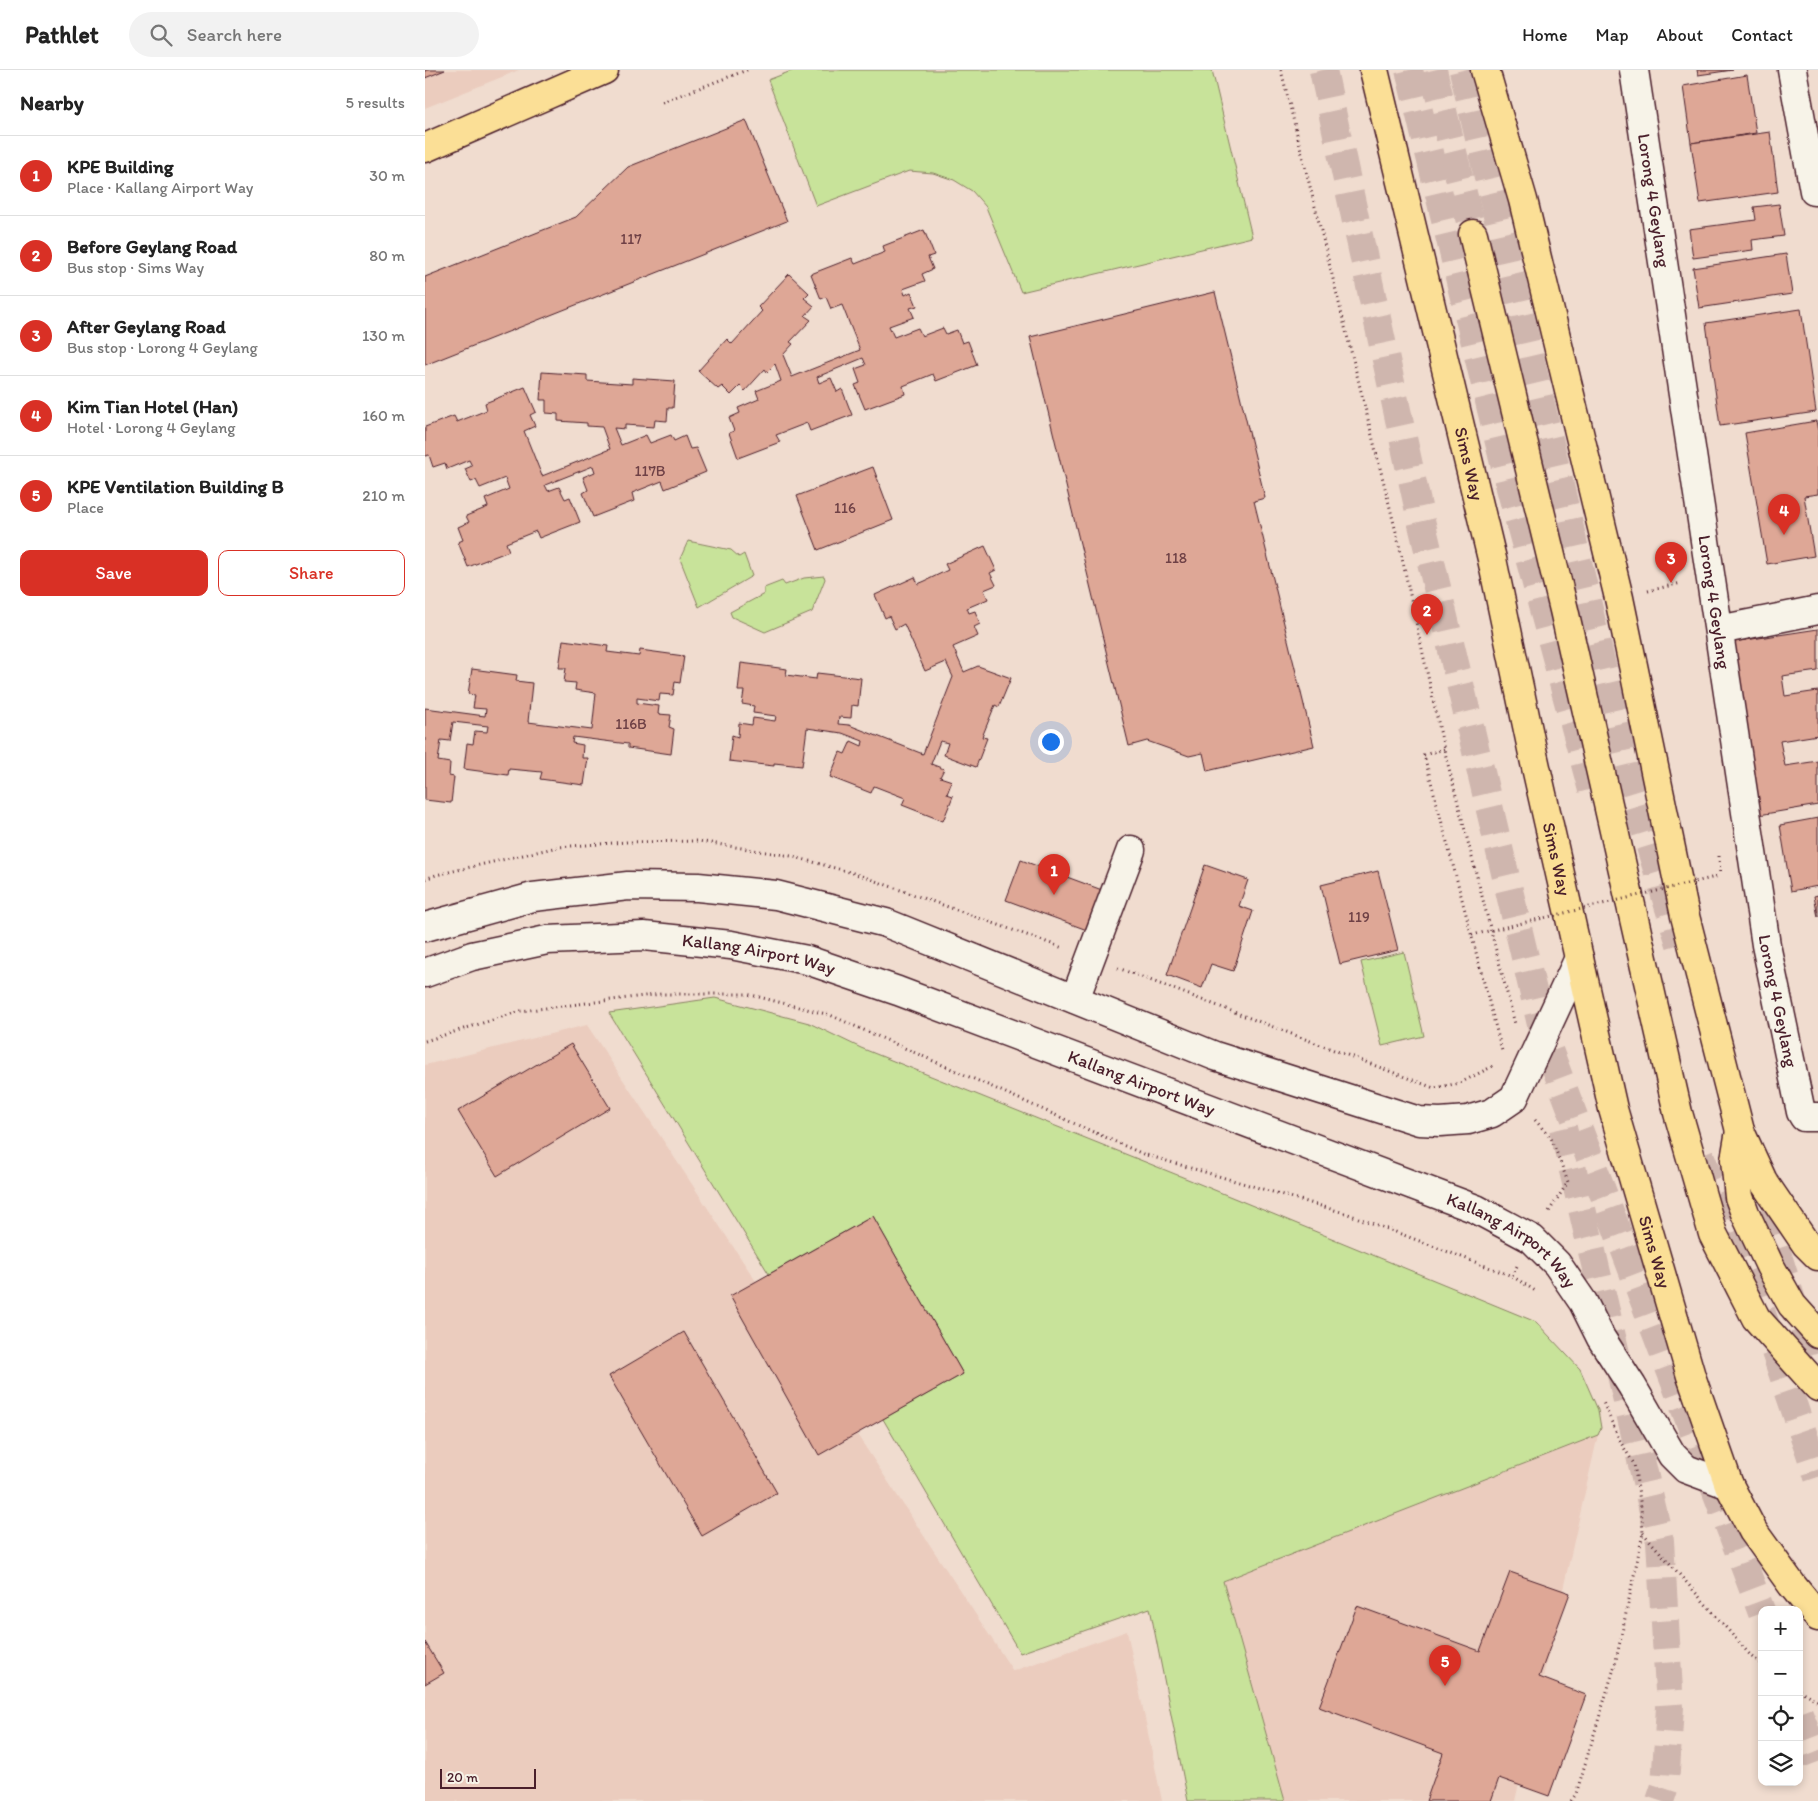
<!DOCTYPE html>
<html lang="en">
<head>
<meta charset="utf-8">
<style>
  :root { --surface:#fff; --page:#f2f2f2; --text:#222; --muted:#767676; --line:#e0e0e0; --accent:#d93025 }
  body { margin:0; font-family:Itim,sans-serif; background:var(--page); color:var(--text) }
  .controls { position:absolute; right:15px; bottom:15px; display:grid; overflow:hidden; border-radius:10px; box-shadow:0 2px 8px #0003 }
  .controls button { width:45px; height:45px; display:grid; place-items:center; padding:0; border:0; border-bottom:1px solid var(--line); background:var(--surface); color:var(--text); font:25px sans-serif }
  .scale { position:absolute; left:15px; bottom:12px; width:96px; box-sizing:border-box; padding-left:5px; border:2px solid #4a1f2b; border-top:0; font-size:14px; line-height:18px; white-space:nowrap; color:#4a1f2b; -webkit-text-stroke:4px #f7f3e8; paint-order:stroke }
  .you { position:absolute; left:625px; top:671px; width:18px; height:18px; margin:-12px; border:4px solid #fff; border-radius:50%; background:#1a73e8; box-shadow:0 0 0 8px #1a73e833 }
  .badge { display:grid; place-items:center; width:32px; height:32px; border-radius:50%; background:var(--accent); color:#fff; font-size:16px; font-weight:700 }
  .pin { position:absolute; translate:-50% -41px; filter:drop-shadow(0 1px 2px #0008) }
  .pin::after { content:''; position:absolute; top:26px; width:18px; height:15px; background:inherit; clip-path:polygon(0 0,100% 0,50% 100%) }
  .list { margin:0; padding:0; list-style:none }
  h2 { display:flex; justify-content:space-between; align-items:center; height:65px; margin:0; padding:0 20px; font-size:21px }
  h2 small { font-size:16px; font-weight:400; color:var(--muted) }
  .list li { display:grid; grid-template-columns:32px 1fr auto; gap:15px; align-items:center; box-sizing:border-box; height:80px; padding:0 20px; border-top:1px solid var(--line) }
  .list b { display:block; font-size:19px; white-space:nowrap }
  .list p { margin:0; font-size:16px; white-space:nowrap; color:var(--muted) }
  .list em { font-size:16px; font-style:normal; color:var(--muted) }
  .actions { display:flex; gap:10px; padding:15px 20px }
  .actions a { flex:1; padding:11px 0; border:1px solid var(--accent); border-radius:10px; text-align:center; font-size:18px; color:var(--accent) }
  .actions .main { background:var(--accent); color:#fff }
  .icon { flex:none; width:28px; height:28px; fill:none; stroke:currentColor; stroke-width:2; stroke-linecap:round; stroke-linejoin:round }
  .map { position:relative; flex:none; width:1393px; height:1731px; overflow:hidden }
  header { display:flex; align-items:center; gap:30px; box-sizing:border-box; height:70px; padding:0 25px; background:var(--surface); border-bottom:1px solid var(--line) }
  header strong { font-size:24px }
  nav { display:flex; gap:28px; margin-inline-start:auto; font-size:18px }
  .search { width:350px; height:45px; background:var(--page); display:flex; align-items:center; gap:12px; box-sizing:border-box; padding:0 18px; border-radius:28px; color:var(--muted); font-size:19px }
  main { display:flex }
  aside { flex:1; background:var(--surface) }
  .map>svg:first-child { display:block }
</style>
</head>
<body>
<header>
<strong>Pathlet</strong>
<div class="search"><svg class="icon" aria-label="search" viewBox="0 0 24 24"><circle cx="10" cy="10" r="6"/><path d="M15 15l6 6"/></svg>Search here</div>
<nav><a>Home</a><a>Map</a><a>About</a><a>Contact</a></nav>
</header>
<main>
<aside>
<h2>Nearby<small>5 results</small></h2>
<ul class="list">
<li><span class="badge">1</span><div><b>KPE Building</b><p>Place · Kallang Airport Way</p></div><em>30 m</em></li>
<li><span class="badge">2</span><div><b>Before Geylang Road</b><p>Bus stop · Sims Way</p></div><em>80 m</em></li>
<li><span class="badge">3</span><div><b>After Geylang Road</b><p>Bus stop · Lorong 4 Geylang</p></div><em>130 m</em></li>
<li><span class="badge">4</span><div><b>Kim Tian Hotel (Han)</b><p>Hotel · Lorong 4 Geylang</p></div><em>160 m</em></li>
<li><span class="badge">5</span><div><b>KPE Ventilation Building B</b><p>Place</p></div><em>210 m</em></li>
</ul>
<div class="actions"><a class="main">Save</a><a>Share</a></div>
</aside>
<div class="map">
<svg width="1393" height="1731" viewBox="0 0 1393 1731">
  <rect width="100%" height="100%" fill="#f0dccf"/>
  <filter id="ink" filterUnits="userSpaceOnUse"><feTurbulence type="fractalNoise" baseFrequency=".02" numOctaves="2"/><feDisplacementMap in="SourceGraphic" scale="10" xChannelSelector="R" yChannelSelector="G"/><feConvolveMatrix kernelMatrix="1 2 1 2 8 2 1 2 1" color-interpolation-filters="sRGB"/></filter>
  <g filter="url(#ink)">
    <g fill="#ebccbe">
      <path d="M0,0H94L0,38Z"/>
      <path d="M162,955L588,1601L702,1561L737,1731H0V995Z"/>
      <path d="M1173,1365L1090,1731H860L798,1511Z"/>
    </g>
    <g fill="#c8e39a" stroke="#898162">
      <path d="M369,0H787L827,167L596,222L561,137L547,121L529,110L508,103L484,101L391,136L343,10Z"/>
      <path d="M263,471L306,480L314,487L319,484L327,506L274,537L255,489Z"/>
      <path d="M399,506L400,509L387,542L340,562L307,547L305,542L339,524V518L357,511L360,515L379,508Z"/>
      <path d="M979,882L999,966L957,976L936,892Z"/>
      <path d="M290,928L384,953L436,978L765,1110L1111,1252L1155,1299L1173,1340L1176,1358L1173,1365L798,1511L860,1731H763L725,1538L595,1583L458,1349L538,1304L448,1146L344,1204L184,943Z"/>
    </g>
    <g fill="#dea796" stroke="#4a1f2b">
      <path d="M0,0H20L0,8Z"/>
      <path d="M1272,0H1308L1273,5Z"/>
      <path d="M1322,5L1331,63L1266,73L1258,16Z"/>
      <path d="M321,50L362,151L0,295V207L151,147L203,97Z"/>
      <path d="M1345,62L1353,122L1275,133L1266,73Z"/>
      <path d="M1354,134L1359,166L1327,170L1328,180L1268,188L1264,159L1331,150L1329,137Z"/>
      <path d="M499,160L509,185L503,187L508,199L497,204L500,211L478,219L480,225L486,222L492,236L485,238L489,247L464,256L469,267L493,258L497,266L518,258L521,264L532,260L537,273L543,271L552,295L511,311L508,304L478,316L480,324L440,339L430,315L435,313L430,299L441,295L438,288L392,307L394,313L406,308L412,322L417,319L427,345L385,361L382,353L351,365L355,372L313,388L304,363L309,361L304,348L315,343L313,338L334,329L331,321L356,311L350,294L342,302L340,299L320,321L315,316L306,325L297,316L293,319L273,301L302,269L307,274L337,241L333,237L364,204L384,223L379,228L389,236L380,246L386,250L365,272L368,274L358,285L367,307L435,280L417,235L406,239L401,227L396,229L386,204L427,188L430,194L460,182L458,176Z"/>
      <path d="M1361,184L1367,224L1274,238L1268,198Z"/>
      <path d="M790,222L840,428L829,431L889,676L782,701L778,683L764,686L722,671L704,676L605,267Z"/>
      <path d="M1376,239L1391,342L1295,356L1281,253Z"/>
      <path d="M117,302L162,305V311L207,314V308L250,311L248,338H243L242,351L230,350L229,357L200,355V359L189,358L196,375L221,365L225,373L246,365L249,371L260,366L265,379L271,378L281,402L240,419L237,411L207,423L209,431L168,447L158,423L163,420L158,407L170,402L168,396L120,415L123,421L134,417L140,429L145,427L155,452L114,468L111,461L81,473L84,481L43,497L33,472L38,470L33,457L44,452L41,446L63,437L60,429L84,419L80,408L55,418L51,410L46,412L40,399L47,396L44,390L22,399L20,393L8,397L4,385L0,386V357L29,346L32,352L62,340L60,333L100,317L111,342L105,345L110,356L99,361L117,406L185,379L177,357L162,356V353L133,351V344L121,343V330H115Z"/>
      <path d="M1391,351L1393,361V424L1379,426L1389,486L1342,494L1320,363Z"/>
      <path d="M448,397L468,450L393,480L372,426Z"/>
      <path d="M560,476L571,500L565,503L571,515L559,520L563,529L542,538L544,543L550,541L555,554L549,557L553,566L528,577L539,602L553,596L586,608L574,637L570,635L557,667L562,668L551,697L519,685L523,673L515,671L506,694L519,699L515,707L527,711L522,724L528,726L518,751L477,735L480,728L449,716L446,723L405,707L415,682L420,684L426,671L437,676L438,671L417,663L382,658L377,696L349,693V696L304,691L307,665L313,667L314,653L327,655L328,648L350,651L351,646L328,643L329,636L317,634L319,621H313L316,593L362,599L361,605L391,609L392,603L436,608L433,636L427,635L426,648L414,647L413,654L424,655L498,684L528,607L521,592L500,601L479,554L470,559L464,546L460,548L450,525L490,507L493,514L500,511L523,500L520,494Z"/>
      <path d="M1393,559V601L1357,606L1360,626L1393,621V665L1355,671L1360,696L1393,691V735L1328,746L1301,573Z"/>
      <path d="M138,570L183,576L182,582L214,586L215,580L259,586L255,613L250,612L248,625L235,624L234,631L212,628V633L234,636L233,644L246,645L244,657L249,659L246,684L203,678V674L148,667L147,673L158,675L157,688H163L159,715L115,709L117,702L84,699L83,705L39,699L42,673L48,674L50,661L62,662L63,656L28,652L25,671L16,670L13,691L25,693L24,706L29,707L26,733L0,730V638L60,646L61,639L48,638L50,625L43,624L47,599L92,605L91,611L107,613L103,652L167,660L171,623L150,620L151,613L139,612L141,598H134Z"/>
      <path d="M1393,748V816L1366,821L1355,755Z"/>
      <path d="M596,790L677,820L662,860L581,830Z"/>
      <path d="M780,795L823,810L814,836L828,841L808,901L786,894L777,918L742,905Z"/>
      <path d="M953,801L973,880L915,894L896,815Z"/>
      <path d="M1393,825V847L1389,826Z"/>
      <path d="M146,974L185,1038L72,1106L33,1041Z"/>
      <path d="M448,1146L538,1304L394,1385L305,1226Z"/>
      <path d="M259,1262L352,1423L277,1466L184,1306Z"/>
      <path d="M1085,1502L1145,1523L1114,1607L1161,1625L1124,1726L1074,1708L1066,1731H1001L1018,1683L894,1637L932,1536L1055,1581Z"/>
      <path d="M0,1572L19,1603L0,1614Z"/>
    </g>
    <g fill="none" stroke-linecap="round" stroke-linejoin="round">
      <g stroke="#cfb6ae" stroke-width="28" stroke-dasharray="28 14" stroke-linecap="butt">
        <path d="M898,0L995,446L1119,967L1337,1543"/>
        <path d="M984,0L1084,414L1167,720"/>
        <path d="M1008,0L1048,164"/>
        <path d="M1038,0L1202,702L1255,874"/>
        <path d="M1138,1058L1235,1471L1245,1637L1240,1716L1235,1731"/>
        <path d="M1275,1085L1323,1203L1393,1407"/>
        <path d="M1326,1099L1393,1314"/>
        <path d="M1374,1643L1393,1692"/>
      </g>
      <g stroke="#4a1f2b" stroke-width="31">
        <g id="minor">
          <path id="s1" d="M1209,0L1341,875L1376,1042L1379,1047H1393"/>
          <path d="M1367,0L1389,121"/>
          <path d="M1294,560L1393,540"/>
          <path d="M0,857L108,827L203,816L273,817L351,825L461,853L790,986L994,1051L1015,1052L1043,1050L1067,1043L1089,1028L1154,888"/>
          <path id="s2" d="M0,903L47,886L122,870L219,866L306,875L382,890L473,921L1051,1139L1107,1169L1132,1194L1158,1232L1176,1268L1207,1316L1247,1385L1261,1399L1304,1415"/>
          <path d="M650,929L706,780"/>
        </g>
      </g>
      <g stroke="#4a1f2b" stroke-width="31">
        <g id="major">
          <path id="s3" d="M949,0L1067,489L1108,684L1188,1039L1266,1306L1304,1415L1328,1461L1367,1515L1393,1547"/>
          <path d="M1060,0L1098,130L1194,528L1260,846L1315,1061L1338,1111L1381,1174L1393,1186"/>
          <path d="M0,78L179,0"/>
          <path d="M1315,1061L1310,1090L1314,1127L1320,1143L1345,1196L1367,1235L1393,1264"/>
        </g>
      </g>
      <g stroke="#4a1f2b" stroke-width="31">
        <path id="highway" d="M1048,164L1139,540L1253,1043L1288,1164L1331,1248L1393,1317"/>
      </g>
      <g stroke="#4a1f2b" stroke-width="3" stroke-dasharray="1 4" stroke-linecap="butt">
        <path d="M856,0L973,470L1019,679L1090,954"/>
        <path d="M237,32L322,0"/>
        <path d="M1223,521L1256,513"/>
        <path d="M1019,679L999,685L1077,981"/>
        <path d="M1294,786L1295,806"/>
        <path d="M0,809L11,805L133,777L202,772L273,771L366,786L428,803L638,878"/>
        <path d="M693,898L1009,1018L1035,1013L1070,995"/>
        <path d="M0,971L96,941L236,924H322L405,945L718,1084L923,1144L1087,1206L1112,1222"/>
        <path d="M1110,1050L1126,1068L1143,1112L1123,1143"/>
        <path d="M1087,1206L1092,1196"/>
        <path d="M1218,1463L1327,1587L1337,1594"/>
        <path d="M1374,1620L1393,1631"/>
        <path d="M1146,1731L1151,1724L1190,1595L1218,1463L1216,1437L1209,1394L1196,1373L1177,1330"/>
      </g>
      <use href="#minor" stroke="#f7f3e8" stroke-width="28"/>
      <use href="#major" stroke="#fbdf96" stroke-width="28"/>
      <use href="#highway" stroke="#fbdf96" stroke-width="28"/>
      <path stroke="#4a1f2b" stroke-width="3" stroke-dasharray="1 4" stroke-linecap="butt" d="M1047,865L1295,806"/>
    </g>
  </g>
  <g text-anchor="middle" stroke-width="4" stroke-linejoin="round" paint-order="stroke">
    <g font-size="15" fill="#6f4146">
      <text x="206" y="174">117</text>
      <text x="225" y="406">117B</text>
      <text x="420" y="443">116</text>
      <text x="751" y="493">118</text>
      <text x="206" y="659">116B</text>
      <text x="934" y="852">119</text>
    </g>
    <g font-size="18" fill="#4a1f2b" stroke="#f7f3e8">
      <text dy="6" stroke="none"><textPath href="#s1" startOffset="132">Lorong 4 Geylang</textPath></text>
      <text dy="6" stroke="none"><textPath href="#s3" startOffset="405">Sims Way</textPath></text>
      <text dy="6" stroke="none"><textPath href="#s1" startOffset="538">Lorong 4 Geylang</textPath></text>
      <text dy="6" stroke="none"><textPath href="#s3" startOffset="810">Sims Way</textPath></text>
      <text dy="6" stroke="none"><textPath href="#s2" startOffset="340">Kallang Airport Way</textPath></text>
      <text dy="6" stroke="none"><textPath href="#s1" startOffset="942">Lorong 4 Geylang</textPath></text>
      <text dy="6" stroke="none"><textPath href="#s2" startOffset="745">Kallang Airport Way</textPath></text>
      <text dy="6" stroke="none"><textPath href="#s2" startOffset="1150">Kallang Airport Way</textPath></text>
      <text dy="6" stroke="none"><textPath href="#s3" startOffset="1215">Sims Way</textPath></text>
    </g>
  </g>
</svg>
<div class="controls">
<button>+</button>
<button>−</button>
<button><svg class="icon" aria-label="locate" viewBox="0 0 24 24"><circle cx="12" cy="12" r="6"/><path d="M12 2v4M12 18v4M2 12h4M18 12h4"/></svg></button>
<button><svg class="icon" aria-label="layers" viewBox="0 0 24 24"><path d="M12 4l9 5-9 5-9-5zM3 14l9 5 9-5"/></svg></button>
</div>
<div class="scale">20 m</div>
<div class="you"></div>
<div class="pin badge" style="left:629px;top:825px">1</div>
<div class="pin badge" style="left:1002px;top:565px">2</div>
<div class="pin badge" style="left:1246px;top:513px">3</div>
<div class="pin badge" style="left:1359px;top:465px">4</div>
<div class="pin badge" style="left:1020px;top:1616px">5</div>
</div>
</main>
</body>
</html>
